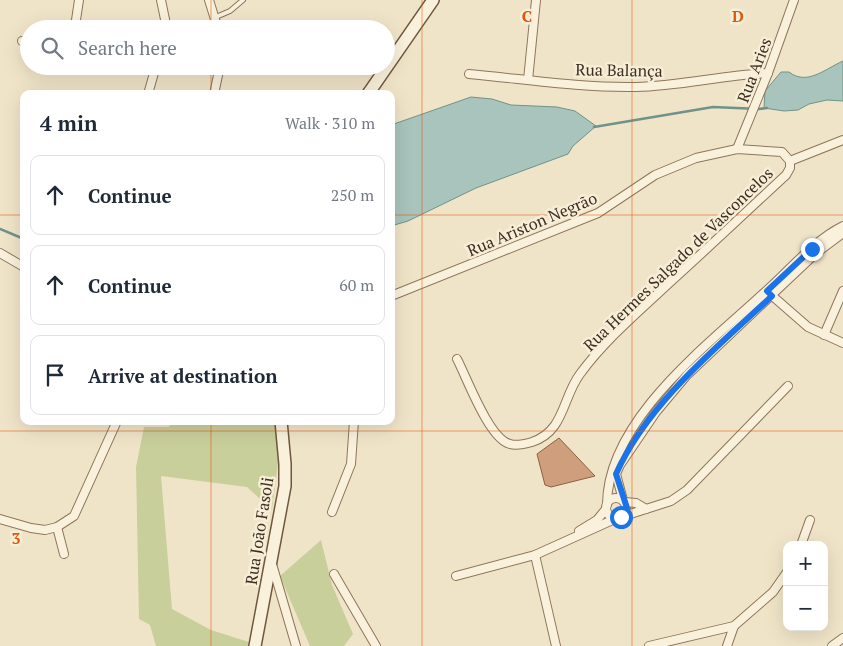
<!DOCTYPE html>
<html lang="en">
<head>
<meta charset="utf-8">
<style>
  :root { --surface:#fff; --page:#f2f2f3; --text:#1f2937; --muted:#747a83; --line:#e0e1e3 }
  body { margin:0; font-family:"PT Serif",serif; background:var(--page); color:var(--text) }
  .controls { position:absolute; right:15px; bottom:15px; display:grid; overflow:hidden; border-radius:10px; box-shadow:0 5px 20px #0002 }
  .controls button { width:45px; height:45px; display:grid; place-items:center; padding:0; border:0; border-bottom:1px solid var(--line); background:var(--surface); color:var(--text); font:25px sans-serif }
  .stop { position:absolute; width:15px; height:15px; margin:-11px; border:4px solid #1a73e8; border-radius:50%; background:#fff }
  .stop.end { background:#1a73e8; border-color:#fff; box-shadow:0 1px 5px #0008 }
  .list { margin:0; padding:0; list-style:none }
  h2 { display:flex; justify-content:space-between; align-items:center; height:65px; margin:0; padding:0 20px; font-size:21px }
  h2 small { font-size:16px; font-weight:400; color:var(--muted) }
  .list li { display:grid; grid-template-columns:32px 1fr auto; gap:15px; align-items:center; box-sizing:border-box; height:80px; margin:0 10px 10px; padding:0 10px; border:1px solid var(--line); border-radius:10px }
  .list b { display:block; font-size:19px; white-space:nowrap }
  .list em { font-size:16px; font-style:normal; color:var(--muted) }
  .icon { flex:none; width:28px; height:28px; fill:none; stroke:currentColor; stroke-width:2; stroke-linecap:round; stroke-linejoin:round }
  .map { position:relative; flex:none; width:843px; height:646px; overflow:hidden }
  .search { position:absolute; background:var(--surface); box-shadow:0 5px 20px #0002; left:20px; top:20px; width:375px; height:55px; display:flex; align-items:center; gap:12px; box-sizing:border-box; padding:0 18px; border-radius:28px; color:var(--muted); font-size:19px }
  .panel { position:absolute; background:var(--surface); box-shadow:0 5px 20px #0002; left:20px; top:90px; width:375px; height:335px; border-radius:10px }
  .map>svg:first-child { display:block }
</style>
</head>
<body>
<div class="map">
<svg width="843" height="646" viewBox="0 0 843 646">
  <rect width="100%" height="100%" fill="#f0e4c8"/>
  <g fill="#c9cf9b">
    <path d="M171,421H274L279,455L272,510L247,487L161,476L172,609L211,630L249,642L248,646H156L150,625L139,619L136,467L144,427H169Z"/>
    <path d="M321,540L332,585L353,634L344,646H310L280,576Z"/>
  </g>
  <g fill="#a9c4bc" stroke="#6f938a">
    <path d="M843,61V101L827,100L809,104L798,110L784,111L764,108L765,91L781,72H789C807,86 825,69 843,61Z"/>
    <path d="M471,97L492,99L511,105L557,107L575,111L596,126L573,146L568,154L476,188L408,221L391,226V125Z"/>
  </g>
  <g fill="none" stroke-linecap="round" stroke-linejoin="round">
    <g stroke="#6f938a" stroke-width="2.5">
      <path d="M594,127L713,107L759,109L767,108"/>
      <path d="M0,229L24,239"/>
    </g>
  </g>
  <path fill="#cf9f7d" stroke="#8d5f41" d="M559,438L595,476L551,487L545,485L537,454Z"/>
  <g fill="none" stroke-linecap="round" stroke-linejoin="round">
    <g stroke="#8d765c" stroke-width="6">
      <path id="service" d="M216,17L230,11L243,0"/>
    </g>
    <g stroke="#8d765c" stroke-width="10">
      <g id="minor">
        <path d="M161,0L167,29"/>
        <path d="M209,0L218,29"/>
        <path d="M72,29L76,20L79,0"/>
        <path d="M22,41H29"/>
        <path d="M469,74C524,79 580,88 636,87C680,86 723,75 768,73"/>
        <path d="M528,80L536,0"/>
        <path d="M148,94L156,66"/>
        <path d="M214,94L220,66"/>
        <path d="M737,149L768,73L794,0"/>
        <path d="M790,161L843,140"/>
        <path d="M0,253L24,267"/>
        <path d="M769,293L808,327L843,343"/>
        <path d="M391,296L598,213L655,175L696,158L737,149L782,152L790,161"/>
        <path d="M824,335L843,291"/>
        <path d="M457,359C467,378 489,439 510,444C516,446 525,444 532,442C565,431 562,398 580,374C604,341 637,313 667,285C707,249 747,211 786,175L790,168V161"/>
        <circle cx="616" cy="508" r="10"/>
        <path d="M623,500L616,474L620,465L656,412L687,375L815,254L843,233"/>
        <path d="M625,502L636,503L646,509"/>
        <path d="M607,505C607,420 708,345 765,292C790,270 813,241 843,226"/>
        <path d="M332,512L351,464L354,421"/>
        <path d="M621,517L671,501L687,490L788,386"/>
        <path d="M0,519L31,528L45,530L57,527L74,516L117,421"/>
        <path d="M57,527L64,554"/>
        <path d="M579,531L597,520L606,509"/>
        <path d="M801,545L810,520"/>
        <path d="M535,555L556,646"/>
        <path d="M272,564L296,646"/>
        <path d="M334,574L376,646"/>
        <path d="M456,576L535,555L617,518"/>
        <path d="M649,646L734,626L773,592L787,572"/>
        <path d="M727,646L734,626"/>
        <path d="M832,646L843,638"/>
      </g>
    </g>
    <g stroke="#6f573f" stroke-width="14">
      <g id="secondary">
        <path d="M368,94L433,0"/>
        <path d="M255,646L285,486V464L281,421"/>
      </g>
    </g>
    <use href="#service" stroke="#faf1dc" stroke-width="4"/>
    <use href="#minor" stroke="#faf1dc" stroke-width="8"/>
    <use href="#secondary" stroke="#faf1dc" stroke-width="11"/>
  </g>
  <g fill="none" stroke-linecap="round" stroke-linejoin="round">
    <path stroke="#1a73e8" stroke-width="6" d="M621,517L627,508L616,474C647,404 717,347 772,296L767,291L812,249"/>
  </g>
  <path fill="none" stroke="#df570d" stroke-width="1" stroke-opacity="0.55" d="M211,0V29M422,0V646M632,0V646M211,66V94M0,215H24M391,215H843M211,421V646M0,431H843"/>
  <g text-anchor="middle" stroke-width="5" stroke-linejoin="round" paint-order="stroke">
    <g font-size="16" fill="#3d2e20" stroke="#f7eed8">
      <text transform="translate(619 70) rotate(1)" y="6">Rua Balança</text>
      <text transform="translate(754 70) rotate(-69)" y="6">Rua Aries</text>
      <text transform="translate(532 224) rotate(-23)" y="6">Rua Ariston Negrão</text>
      <text transform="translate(678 259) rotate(-44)" y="6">Rua Hermes Salgado de Vasconcelos</text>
      <text transform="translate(259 531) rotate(-81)" y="6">Rua João Fasoli</text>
    </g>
  </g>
  <g font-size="16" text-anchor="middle" font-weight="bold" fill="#df570d" stroke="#f7eed8" stroke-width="5" stroke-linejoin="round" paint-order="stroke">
    <text x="527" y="22">C</text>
    <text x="738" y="22">D</text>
    <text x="16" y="544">3</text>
  </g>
</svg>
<div class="controls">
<button>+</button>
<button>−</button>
</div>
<div class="stop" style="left:621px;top:517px"></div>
<div class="stop end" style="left:812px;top:249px"></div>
<div class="search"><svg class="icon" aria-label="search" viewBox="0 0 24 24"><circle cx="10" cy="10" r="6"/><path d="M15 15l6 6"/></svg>Search here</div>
<section class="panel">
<h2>4 min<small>Walk · 310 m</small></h2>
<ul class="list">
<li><svg class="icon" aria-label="ahead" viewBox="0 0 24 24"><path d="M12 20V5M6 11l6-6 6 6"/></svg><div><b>Continue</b></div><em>250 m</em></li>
<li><svg class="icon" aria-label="ahead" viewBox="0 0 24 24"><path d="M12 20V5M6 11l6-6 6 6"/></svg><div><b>Continue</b></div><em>60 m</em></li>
<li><svg class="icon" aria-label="arrive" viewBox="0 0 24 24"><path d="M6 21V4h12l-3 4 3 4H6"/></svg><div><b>Arrive at destination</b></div></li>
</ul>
</section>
</div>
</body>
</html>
